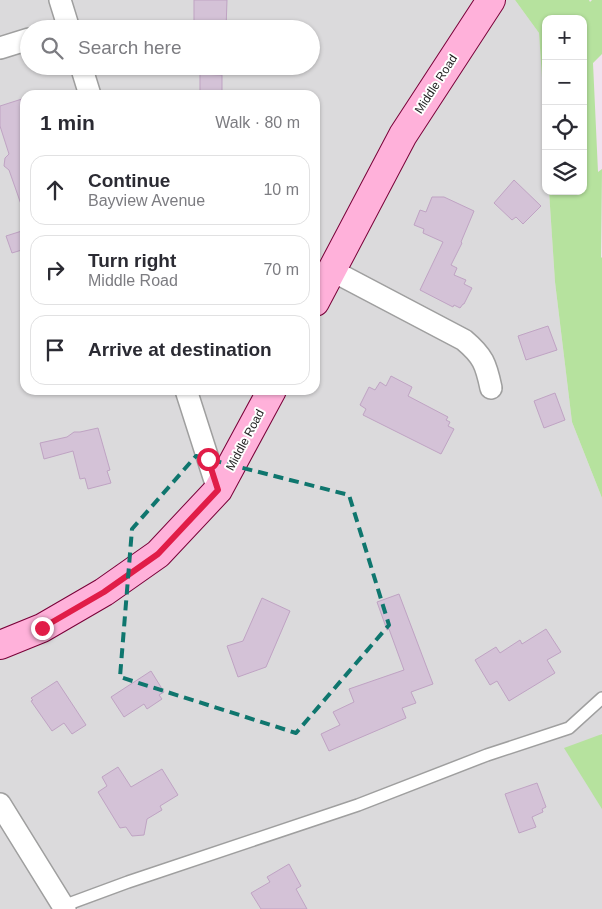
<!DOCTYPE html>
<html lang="en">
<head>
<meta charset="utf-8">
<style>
  :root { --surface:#fff; --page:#f7f7f7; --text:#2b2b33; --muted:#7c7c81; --line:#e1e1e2 }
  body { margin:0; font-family:Helvetica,sans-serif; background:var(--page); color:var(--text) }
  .controls { position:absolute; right:15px; top:15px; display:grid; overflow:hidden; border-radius:10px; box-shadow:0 1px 4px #0004 }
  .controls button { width:45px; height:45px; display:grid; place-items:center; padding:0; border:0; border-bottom:1px solid var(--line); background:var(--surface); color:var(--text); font:25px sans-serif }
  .stop { position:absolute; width:15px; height:15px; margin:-11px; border:4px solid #e11d48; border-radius:50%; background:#fff }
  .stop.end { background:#e11d48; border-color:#fff; box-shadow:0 1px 5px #0008 }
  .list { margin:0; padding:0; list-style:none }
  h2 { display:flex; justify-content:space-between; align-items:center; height:65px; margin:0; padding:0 20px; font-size:21px }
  h2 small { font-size:16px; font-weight:400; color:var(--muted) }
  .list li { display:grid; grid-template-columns:32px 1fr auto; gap:15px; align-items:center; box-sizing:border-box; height:70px; margin:0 10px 10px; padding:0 10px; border:1px solid var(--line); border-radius:15px }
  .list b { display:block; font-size:19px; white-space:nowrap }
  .list p { margin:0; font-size:16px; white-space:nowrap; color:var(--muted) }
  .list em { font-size:16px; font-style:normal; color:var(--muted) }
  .icon { flex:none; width:28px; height:28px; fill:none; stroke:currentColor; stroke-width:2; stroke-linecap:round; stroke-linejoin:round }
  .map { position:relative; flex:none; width:602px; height:909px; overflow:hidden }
  .search { position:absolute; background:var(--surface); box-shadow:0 1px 4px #0004; left:20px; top:20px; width:300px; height:55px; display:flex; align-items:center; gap:12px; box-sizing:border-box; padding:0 18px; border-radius:28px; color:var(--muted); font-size:19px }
  .panel { position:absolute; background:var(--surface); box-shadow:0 1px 4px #0004; left:20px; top:90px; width:300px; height:305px; border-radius:15px }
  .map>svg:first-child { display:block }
</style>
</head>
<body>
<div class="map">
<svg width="602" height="909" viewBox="0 0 602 909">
  <rect width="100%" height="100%" fill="#f0e2ef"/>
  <path fill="#dbdadc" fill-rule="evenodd" d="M0,0H515L539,33L546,138V191H549L555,282L572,422L602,498V733L575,756L602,800V909H0ZM29,29H311V66H29ZM25,95H315V390H25Z"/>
  <g fill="#b6e29e">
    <path d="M515,0H589L590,2L592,0H602V54L593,63L598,172L602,169L601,257L602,258V498L572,422L555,282L549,191H583V19H546V138L539,33Z"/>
    <path d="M602,734V809L564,748Z"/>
  </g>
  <g fill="#d4c2d7" stroke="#bfa3c3">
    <path d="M194,0H227L226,29H194Z"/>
    <path d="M200,74L222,75V95H200Z"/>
    <path d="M25,98V207H22L9,170L4,166L5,158L9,154L0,126V106Z"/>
    <path d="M514,180L541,206L523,224L516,217L512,220L494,203Z"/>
    <path d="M432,197H444L474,211L461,242L462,243L451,265L457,268L454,275L466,280L464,284L472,288L464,304H463L460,308L454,305L453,307L420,290L443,242L423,233L424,229L414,225L420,210L426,212Z"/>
    <path d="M25,230V249L12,253L6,236Z"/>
    <path d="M548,326L557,350L526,360L518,336Z"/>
    <path d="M391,376L412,387L408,396L448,417L446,420L450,422L448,426L454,429L441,454L363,415L366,409L360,405L369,387L375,390L380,382L386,386Z"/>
    <path d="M555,393L565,420L544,428L534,401Z"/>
    <path d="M98,428L110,470L107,471L111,483L88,489L85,478L80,479L73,451L44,459L40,443L67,437L74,432H80Z"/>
    <path d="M399,594L433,684L411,692L416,703L402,708L406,718L329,751L321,734L340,725L333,712L354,702L349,689L404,670L389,629L387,630L377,602Z"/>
    <path d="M262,598L290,611L266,667L238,677L227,646L243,641Z"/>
    <path d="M546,629L561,652L547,660L555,673L509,701L497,681L490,685L475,660L496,647L500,653L520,640L522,644Z"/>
    <path d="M151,671L164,692L159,695L162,699L147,709L144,704L124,717L111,697Z"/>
    <path d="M57,681L86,725L72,734L64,723L52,731L31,701L33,700L31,698Z"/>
    <path d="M118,767L131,787L162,769L178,795L160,806L162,810L147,819L144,835L132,836L126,827L120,828L98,792L107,786L102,777Z"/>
    <path d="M537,783L546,807L542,809L543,812L532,817L536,827L519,833L505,794Z"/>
    <path d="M289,864L301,886L296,889L307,909H261L251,893L270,882L267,877Z"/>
  </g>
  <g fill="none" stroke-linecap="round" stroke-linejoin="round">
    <g stroke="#9f9f9f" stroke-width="14">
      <path id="lane" d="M63,906L128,882L358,805L487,755L569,728L602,698"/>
    </g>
    <g stroke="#9f9f9f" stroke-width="24">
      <g id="street">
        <path d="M60,0L69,29"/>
        <path d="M0,48L29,39"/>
        <path d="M81,66L90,95"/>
        <path d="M331,270L464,340C483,356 486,364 491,388"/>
        <path d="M186,390L218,490"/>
        <path d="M0,804L65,909"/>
      </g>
    </g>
    <g stroke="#790038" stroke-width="30">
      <g id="secondary">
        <path d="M315,302L403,135L491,0"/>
        <path d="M0,645L42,628L104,592L158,554L218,490L272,390"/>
      </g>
    </g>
    <use href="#lane" stroke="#fff" stroke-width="11"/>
    <use href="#street" stroke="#fff" stroke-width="21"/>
    <use href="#secondary" stroke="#ffb1da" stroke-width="28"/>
  </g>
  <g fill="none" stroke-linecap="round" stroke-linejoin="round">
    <path stroke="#e11d48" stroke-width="6" d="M42,628L104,592L158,554L218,490L208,459"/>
  </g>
  <path fill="none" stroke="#0f766e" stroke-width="4" stroke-dasharray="10 6" stroke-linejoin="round" d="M196,456L349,495L389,625L296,733L120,677L132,529Z"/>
  <g text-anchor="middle" stroke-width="4" stroke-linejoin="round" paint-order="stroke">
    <g font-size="12" fill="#1e1e1e" stroke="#fff">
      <text transform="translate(436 84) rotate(-57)" y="4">Middle Road</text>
      <text transform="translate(245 440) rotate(-62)" y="4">Middle Road</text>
    </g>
  </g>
</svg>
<div class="controls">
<button>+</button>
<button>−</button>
<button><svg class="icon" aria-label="locate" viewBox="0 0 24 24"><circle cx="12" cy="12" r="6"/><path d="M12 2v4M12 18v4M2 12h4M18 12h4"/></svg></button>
<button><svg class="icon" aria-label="layers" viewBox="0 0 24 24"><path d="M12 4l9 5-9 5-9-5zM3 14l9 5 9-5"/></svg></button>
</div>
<div class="stop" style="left:208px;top:459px"></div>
<div class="stop end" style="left:42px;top:628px"></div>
<div class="search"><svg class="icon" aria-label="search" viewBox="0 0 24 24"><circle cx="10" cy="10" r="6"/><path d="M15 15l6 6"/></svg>Search here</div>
<section class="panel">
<h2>1 min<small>Walk · 80 m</small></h2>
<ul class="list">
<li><svg class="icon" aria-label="ahead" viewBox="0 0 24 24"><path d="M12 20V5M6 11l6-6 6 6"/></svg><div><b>Continue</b><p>Bayview Avenue</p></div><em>10 m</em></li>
<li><svg class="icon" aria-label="right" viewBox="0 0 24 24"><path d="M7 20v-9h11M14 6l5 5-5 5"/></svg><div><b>Turn right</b><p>Middle Road</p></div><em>70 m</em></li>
<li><svg class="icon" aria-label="arrive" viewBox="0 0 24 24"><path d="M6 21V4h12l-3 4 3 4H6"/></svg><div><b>Arrive at destination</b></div></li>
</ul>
</section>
</div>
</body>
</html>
